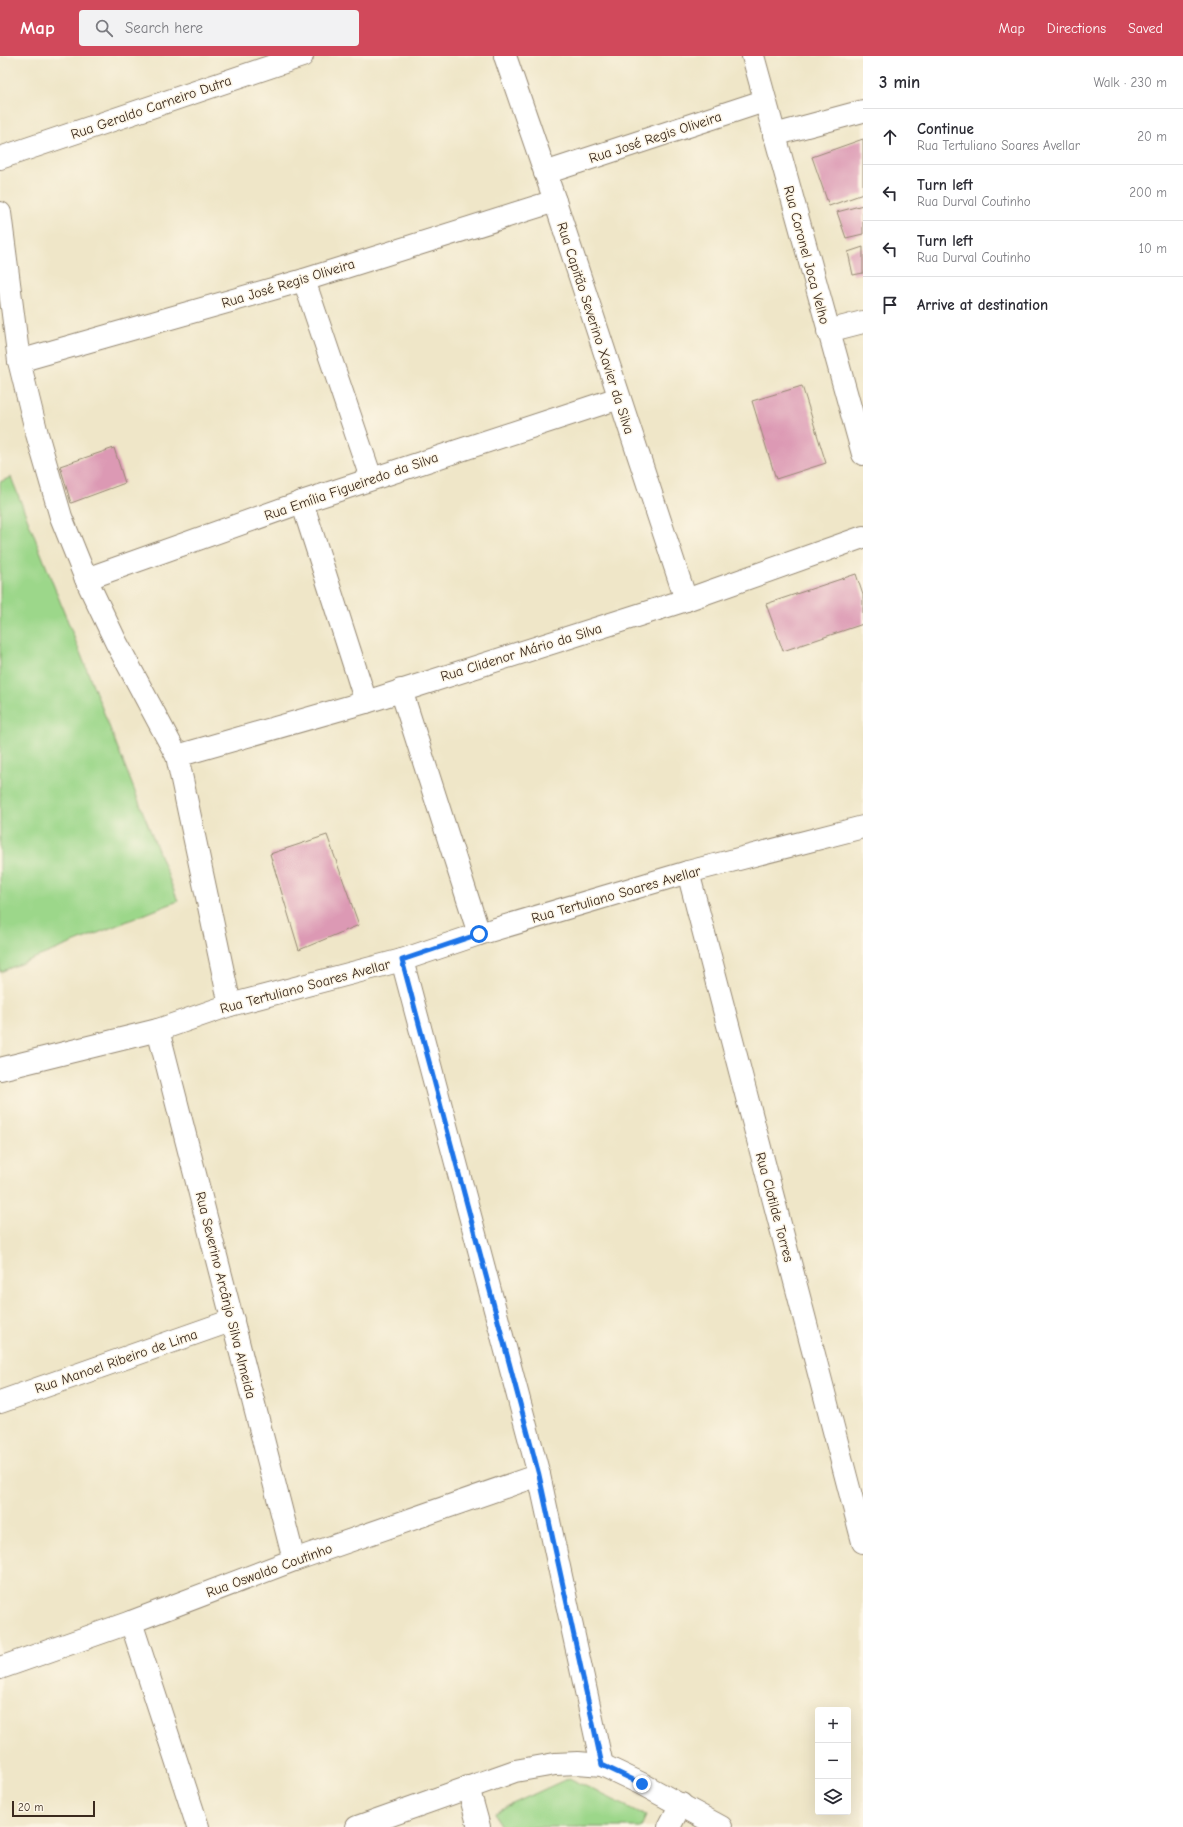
<!DOCTYPE html>
<html lang="en">
<head>
<meta charset="utf-8">
<style>
  :root { --surface:#fff; --page:#f2f2f3; --text:#2b2b33; --muted:#7c7c81; --line:#e1e1e2; --accent:#d1495b }
  body { margin:0; font-family:"Comic Neue",sans-serif; background:var(--page); color:var(--text) }
  .controls { position:absolute; right:12px; bottom:12px; display:grid; overflow:hidden; border-radius:4px; box-shadow:0 4px 16px #0002 }
  .controls button { width:36px; height:36px; display:grid; place-items:center; padding:0; border:0; border-bottom:1px solid var(--line); background:var(--surface); color:var(--text); font:20px sans-serif }
  .scale { position:absolute; left:12px; bottom:10px; width:83px; box-sizing:border-box; padding-left:4px; border:2px solid #3b2a1e; border-top:0; font-size:11px; line-height:14px; white-space:nowrap; color:#3b2a1e; -webkit-text-stroke:3px #fcf5e5; paint-order:stroke }
  .stop { position:absolute; width:12px; height:12px; margin:-9px; border:3px solid #1a73e8; border-radius:50%; background:#fff }
  .stop.end { background:#1a73e8; border-color:#fff; box-shadow:0 1px 4px #0008 }
  .list { margin:0; padding:0; list-style:none }
  h2 { display:flex; justify-content:space-between; align-items:center; height:52px; margin:0; padding:0 16px; font-size:17px }
  h2 small { font-size:13px; font-weight:400; color:var(--muted) }
  .list li { display:grid; grid-template-columns:26px 1fr auto; gap:12px; align-items:center; box-sizing:border-box; height:56px; padding:0 16px; border-top:1px solid var(--line) }
  .list b { display:block; font-size:15px; white-space:nowrap }
  .list p { margin:0; font-size:13px; white-space:nowrap; color:var(--muted) }
  .list em { font-size:13px; font-style:normal; color:var(--muted) }
  .icon { flex:none; width:22px; height:22px; fill:none; stroke:currentColor; stroke-width:2; stroke-linecap:round; stroke-linejoin:round }
  .map { position:relative; flex:none; width:863px; height:1771px; overflow:hidden }
  header { display:flex; align-items:center; gap:24px; box-sizing:border-box; height:56px; padding:0 20px; background:var(--accent); color:#fff }
  header strong { font-size:19px }
  nav { display:flex; gap:22px; margin-inline-start:auto; font-size:14px }
  .search { width:280px; height:36px; background:var(--page); display:flex; align-items:center; gap:10px; box-sizing:border-box; padding:0 14px; border-radius:4px; color:var(--muted); font-size:15px }
  main { display:flex }
  aside { flex:1; background:var(--surface) }
  .map>svg:first-child { display:block }
</style>
</head>
<body>
<header>
<strong>Map</strong>
<div class="search"><svg class="icon" aria-label="search" viewBox="0 0 24 24"><circle cx="10" cy="10" r="6"/><path d="M15 15l6 6"/></svg>Search here</div>
<nav><a>Map</a><a>Directions</a><a>Saved</a></nav>
</header>
<main>
<div class="map">
<svg width="863" height="1771" viewBox="0 0 863 1771">
  <rect width="100%" height="100%" fill="#fcf5e5"/>
  <filter id="ink" filterUnits="userSpaceOnUse"><feTurbulence type="fractalNoise" baseFrequency=".025" numOctaves="2"/><feDisplacementMap in="SourceGraphic" scale="8" xChannelSelector="R" yChannelSelector="G"/><feConvolveMatrix kernelMatrix="1 2 1 2 8 2 1 2 1" color-interpolation-filters="sRGB"/></filter>
  <filter id="wash" filterUnits="userSpaceOnUse"><feTurbulence type="fractalNoise" baseFrequency=".012" numOctaves="4" result="noise"/><feDisplacementMap in="SourceGraphic" scale="16" xChannelSelector="R" yChannelSelector="G"/><feGaussianBlur stdDeviation="0.9" result="paint"/><feColorMatrix in="noise" values="0 0 0 0 0 0 0 0 0 0 0 0 0 0 0 0 0 1.4 0 .05"/><feComposite in="paint" operator="in"/></filter>
  <g filter="url(#wash)">
    <rect width="100%" height="100%" fill="#efe6c8"/>
    <g fill="#9cd78a" stroke="#6c8054">
      <path d="M11,421L178,845L0,916V426Z"/>
      <path d="M569,1722L646,1760L641,1771H500L495,1756Z"/>
    </g>
    <g id="blocks">
      <g fill="#dc99b4">
        <path d="M863,83V138L829,150L812,101Z"/>
        <path d="M863,149V178L846,182L837,156Z"/>
        <path d="M863,191V217L853,219L848,196Z"/>
        <path d="M802,330L826,407L776,423L752,345Z"/>
        <path d="M114,392L125,427L71,447L60,410Z"/>
        <path d="M856,518L863,539V568L783,595L766,548Z"/>
        <path d="M327,779L359,869L299,894L270,798Z"/>
      </g>
    </g>
  </g>
  <g filter="url(#ink)">
    <use href="#blocks" fill-opacity="0" stroke="#958873" stroke-width="1"/>
    <g fill="none" stroke-linecap="round" stroke-linejoin="round">
      <g stroke="#958873" stroke-width="24">
        <g id="street">
          <path d="M505,0L555,145L686,544"/>
          <path d="M774,79L863,55"/>
          <path d="M0,102L302,0"/>
          <path d="M545,117L764,45"/>
          <path d="M0,157L19,305L37,378L61,461L86,523L116,586L177,700L230,949"/>
          <path d="M304,224L371,422"/>
          <path d="M828,275L863,266"/>
          <path d="M19,305L304,224L555,145"/>
          <path d="M302,446L366,646"/>
          <path d="M86,523L302,446L619,342"/>
          <path d="M401,634L479,878"/>
          <path d="M177,700L366,646L686,544L863,481"/>
          <path d="M688,816L863,1486"/>
          <path d="M402,904L539,1419L602,1709"/>
          <path d="M158,974L294,1504"/>
          <path d="M0,1346L233,1264"/>
          <path d="M131,1566L198,1771"/>
          <path d="M0,1612L131,1566L294,1504L539,1419"/>
          <path d="M468,1731L479,1771"/>
          <path d="M357,1771L515,1715L555,1708L578,1707L602,1709L642,1728L721,1771"/>
          <path d="M669,1771L681,1748"/>
        </g>
      </g>
      <g stroke="#958873" stroke-width="24">
        <g id="secondary">
          <path d="M753,0L863,398"/>
          <path d="M0,1013L158,974L230,949L402,904L479,878L688,816L863,771"/>
        </g>
      </g>
      <use href="#street" stroke="#fff" stroke-width="22"/>
      <use href="#secondary" stroke="#fff" stroke-width="22"/>
    </g>
  </g>
  <g fill="none" stroke-linecap="round" stroke-linejoin="round" filter="url(#ink)">
    <path stroke="#1a73e8" stroke-width="5" d="M479,878L402,904L539,1419L602,1709L642,1728"/>
  </g>
  <g text-anchor="middle" stroke-width="3" stroke-linejoin="round" paint-order="stroke">
    <g font-size="14" fill="#3b2a1e" stroke="#fcf5e5">
      <text transform="translate(151 51) rotate(-19)" y="5">Rua Geraldo Carneiro Dutra</text>
      <text transform="translate(655 81) rotate(-18)" y="5">Rua José Regis Oliveira</text>
      <text transform="translate(807 199) rotate(75)" y="5">Rua Coronel Joca Velho</text>
      <text transform="translate(288 227) rotate(-17)" y="5">Rua José Regis Oliveira</text>
      <text transform="translate(596 272) rotate(72)" y="5">Rua Capitão Severino Xavier da Silva</text>
      <text transform="translate(351 430) rotate(-19)" y="5">Rua Emília Figueiredo da Silva</text>
      <text transform="translate(521 596) rotate(-17)" y="5">Rua Clidenor Mário da Silva</text>
      <text transform="translate(616 838) rotate(-16)" y="5">Rua Tertuliano Soares Avellar</text>
      <text transform="translate(305 930) rotate(-15)" y="5">Rua Tertuliano Soares Avellar</text>
      <text transform="translate(775 1151) rotate(75)" y="5">Rua Clotilde Torres</text>
      <text transform="translate(226 1239) rotate(76)" y="5">Rua Severino Arcânjo Silva Almeida</text>
      <text transform="translate(116 1305) rotate(-19)" y="5">Rua Manoel Ribeiro de Lima</text>
      <text transform="translate(269 1514) rotate(-20)" y="5">Rua Oswaldo Coutinho</text>
    </g>
  </g>
</svg>
<div class="controls">
<button>+</button>
<button>−</button>
<button><svg class="icon" aria-label="layers" viewBox="0 0 24 24"><path d="M12 4l9 5-9 5-9-5zM3 14l9 5 9-5"/></svg></button>
</div>
<div class="scale">20 m</div>
<div class="stop" style="left:479px;top:878px"></div>
<div class="stop end" style="left:642px;top:1728px"></div>
</div>
<aside>
<h2>3 min<small>Walk · 230 m</small></h2>
<ul class="list">
<li><svg class="icon" aria-label="ahead" viewBox="0 0 24 24"><path d="M12 20V5M6 11l6-6 6 6"/></svg><div><b>Continue</b><p>Rua Tertuliano Soares Avellar</p></div><em>20 m</em></li>
<li><svg class="icon" aria-label="left" viewBox="0 0 24 24"><path d="M17 20v-9H6M10 6l-5 5 5 5"/></svg><div><b>Turn left</b><p>Rua Durval Coutinho</p></div><em>200 m</em></li>
<li><svg class="icon" aria-label="left" viewBox="0 0 24 24"><path d="M17 20v-9H6M10 6l-5 5 5 5"/></svg><div><b>Turn left</b><p>Rua Durval Coutinho</p></div><em>10 m</em></li>
<li><svg class="icon" aria-label="arrive" viewBox="0 0 24 24"><path d="M6 21V4h12l-3 4 3 4H6"/></svg><div><b>Arrive at destination</b></div></li>
</ul>
</aside>
</main>
</body>
</html>
